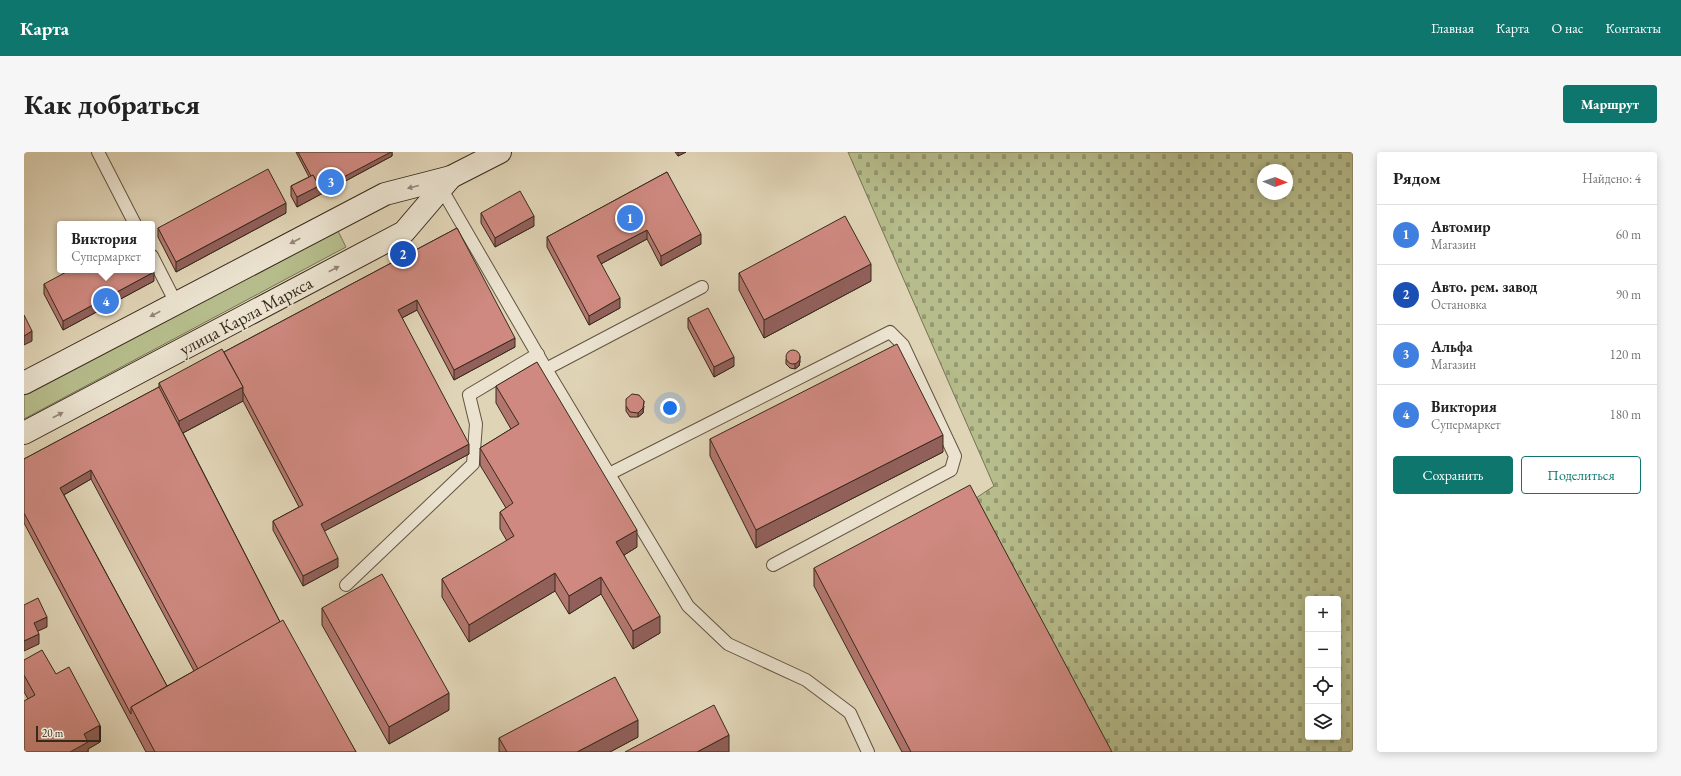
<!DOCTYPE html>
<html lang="ru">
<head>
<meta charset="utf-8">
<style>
  :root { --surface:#fff; --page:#f6f6f6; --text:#222; --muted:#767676; --line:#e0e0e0; --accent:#0f766e }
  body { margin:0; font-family:"EB Garamond",serif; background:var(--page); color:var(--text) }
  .controls { position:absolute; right:12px; bottom:12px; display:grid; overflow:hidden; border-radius:4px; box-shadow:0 2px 10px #0003 }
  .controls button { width:36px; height:36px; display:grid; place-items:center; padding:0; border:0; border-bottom:1px solid var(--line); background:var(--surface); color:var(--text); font:20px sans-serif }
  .compass { position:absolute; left:1233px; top:12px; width:36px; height:36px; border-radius:50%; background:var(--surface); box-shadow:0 2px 10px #0003; rotate:92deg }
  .scale { position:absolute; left:12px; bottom:10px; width:65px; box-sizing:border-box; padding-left:4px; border:2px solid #382a1b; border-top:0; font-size:11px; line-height:14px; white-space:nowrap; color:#382a1b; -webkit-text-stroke:3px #ebe3d0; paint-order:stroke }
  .you { position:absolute; left:646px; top:256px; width:14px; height:14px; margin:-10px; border:3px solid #fff; border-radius:50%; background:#1a73e8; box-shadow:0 0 0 6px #1a73e833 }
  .badge { display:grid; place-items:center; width:26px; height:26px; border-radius:50%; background:var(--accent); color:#fff; font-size:13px; font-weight:700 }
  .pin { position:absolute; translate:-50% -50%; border:2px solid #fff; box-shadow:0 1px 4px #0006 }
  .popup { position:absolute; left:33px; top:69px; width:98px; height:52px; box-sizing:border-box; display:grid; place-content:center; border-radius:4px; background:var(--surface); filter:drop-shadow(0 1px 3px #0005); font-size:13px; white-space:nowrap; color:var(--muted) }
  .popup b { font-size:15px; color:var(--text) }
  .popup::after { content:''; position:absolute; left:50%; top:100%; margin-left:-8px; border:8px solid transparent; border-top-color:var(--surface) }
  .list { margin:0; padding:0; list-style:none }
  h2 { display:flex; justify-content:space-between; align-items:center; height:52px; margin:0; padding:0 16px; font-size:17px }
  h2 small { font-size:13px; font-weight:400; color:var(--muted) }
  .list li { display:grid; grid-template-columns:26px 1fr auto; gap:12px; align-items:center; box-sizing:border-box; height:60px; padding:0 16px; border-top:1px solid var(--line) }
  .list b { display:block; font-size:15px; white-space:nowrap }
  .list p { margin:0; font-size:13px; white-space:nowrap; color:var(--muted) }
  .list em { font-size:13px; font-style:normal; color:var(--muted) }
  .actions { display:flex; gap:8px; padding:12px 16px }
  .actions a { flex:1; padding:9px 0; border:1px solid var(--accent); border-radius:4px; text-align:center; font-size:14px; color:var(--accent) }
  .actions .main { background:var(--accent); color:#fff }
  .icon { flex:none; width:22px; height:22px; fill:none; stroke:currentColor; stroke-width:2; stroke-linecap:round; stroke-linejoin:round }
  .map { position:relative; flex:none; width:1329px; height:600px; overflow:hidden; border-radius:4px }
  header { display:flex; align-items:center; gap:24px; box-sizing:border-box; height:56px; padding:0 20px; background:var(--accent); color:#fff }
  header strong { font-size:19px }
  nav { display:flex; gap:22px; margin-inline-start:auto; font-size:14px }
  .intro { display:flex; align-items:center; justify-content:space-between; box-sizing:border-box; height:96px; padding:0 24px }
  h1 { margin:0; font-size:28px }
  .button { padding:10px 18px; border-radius:4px; background:var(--accent); color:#fff; font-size:14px; font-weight:700 }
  main { display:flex; gap:24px; padding:0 24px }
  aside { flex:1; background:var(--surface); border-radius:4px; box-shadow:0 2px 10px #0003 }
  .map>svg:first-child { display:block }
</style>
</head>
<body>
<header>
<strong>Карта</strong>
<nav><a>Главная</a><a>Карта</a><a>О нас</a><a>Контакты</a></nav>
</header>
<div class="intro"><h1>Как добраться</h1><a class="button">Маршрут</a></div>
<main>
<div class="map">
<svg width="1329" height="600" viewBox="0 0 1329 600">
  <defs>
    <pattern id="cemetery-stones" width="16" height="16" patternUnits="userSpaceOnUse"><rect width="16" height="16" fill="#b6bc8b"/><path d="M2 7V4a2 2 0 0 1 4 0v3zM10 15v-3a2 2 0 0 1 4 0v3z" fill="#959971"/></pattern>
  </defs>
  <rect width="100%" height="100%" fill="#e0d4b6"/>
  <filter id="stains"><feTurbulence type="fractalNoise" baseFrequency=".005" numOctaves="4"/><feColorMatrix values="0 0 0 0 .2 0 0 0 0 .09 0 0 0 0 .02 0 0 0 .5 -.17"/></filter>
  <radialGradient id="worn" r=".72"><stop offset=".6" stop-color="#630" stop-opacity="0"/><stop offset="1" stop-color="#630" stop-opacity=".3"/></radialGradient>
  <path fill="#b6bc8b" stroke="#777353" d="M314,79L322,95L0,267V243Z"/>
  <path fill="url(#cemetery-stones)" stroke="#777353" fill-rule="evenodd" d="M824,0H1329V600H1079L946,350L970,334ZM1239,18H1263V42H1239ZM1284,447H1314V585H1284Z"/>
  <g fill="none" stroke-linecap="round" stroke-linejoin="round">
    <g stroke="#625442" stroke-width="14">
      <g id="lane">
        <path d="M74,0L111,72"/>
        <path d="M417,36L522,217L664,454L704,492L782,528L826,561L844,600"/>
        <path d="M128,104L152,151"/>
        <path d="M522,217L678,135"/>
        <path d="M585,322L866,180L879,193L931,304L927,318L749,413"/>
        <path d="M322,433L449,312L452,272L445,243L514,202"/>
      </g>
    </g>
    <g stroke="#382a1b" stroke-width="24">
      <g id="secondary">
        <path d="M0,231L361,42L427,25L476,0"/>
        <path d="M0,281L380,80L427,25"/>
      </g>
    </g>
    <use href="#lane" stroke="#ebe3d0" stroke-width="12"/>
    <use href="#secondary" stroke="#ebe3d0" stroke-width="22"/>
  </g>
  <g fill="#b2766e" stroke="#382a1b" fill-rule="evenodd">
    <path d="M272,0H368V4L273,55L267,44V34L285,25Z"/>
    <path d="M651,0H662L654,4Z"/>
    <path d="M643,20L677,92L637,114L623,87L577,112L596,156L565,173L523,95V85Z"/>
    <path d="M262,61L152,120L134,85V76Z"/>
    <path d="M457,61L510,74L471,95L457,71Z"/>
    <path d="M433,76L491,195L430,228L393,158L378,166L445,302L300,379L314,415L279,434L249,378V369L275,355L219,249L159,281L256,470L332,600H122L0,371V307L135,235V231L200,200ZM67,327L170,519L143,534L40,343Z"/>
    <path d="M715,121L847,129L740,186L715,138Z"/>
    <path d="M130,129L39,178L20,142V132Z"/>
    <path d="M664,166L710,214L690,225L664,176Z"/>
    <path d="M762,207L776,209L775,214L771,217L766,216L762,212Z"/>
    <path d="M472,234L613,395L600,403L636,481L609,497L577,442L545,462L531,439L445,490L418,445V427L483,389L476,377V360L482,356L456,313V296L487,277L472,251Z"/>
    <path d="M602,254H620L619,261L614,265H606L602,259Z"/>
    <path d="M686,287L919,300L732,396L686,304Z"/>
    <path d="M790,416L1088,600H878L790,434Z"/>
    <path d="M298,456L425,558L365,592L298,473Z"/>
    <path d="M0,508L32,522L76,590L64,597V600L4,547L0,540Z"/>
    <path d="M614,585L586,600H475V586Z"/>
  </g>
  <g fill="#91605a" stroke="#382a1b">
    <path d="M367,0H368V4L273,55V45L295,34Z"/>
    <path d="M654,0H662L654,4Z"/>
    <path d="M262,51V61L152,120V110Z"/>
    <path d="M510,64V74L471,95V86Z"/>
    <path d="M623,78V87L573,114V104Z"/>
    <path d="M677,82V92L637,114V104Z"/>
    <path d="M847,112V129L740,186V168Z"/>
    <path d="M130,120V129L39,178V169Z"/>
    <path d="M596,146V156L565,173V164Z"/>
    <path d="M393,148V158L374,168V158Z"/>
    <path d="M8,179V189L0,193V184Z"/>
    <path d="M491,186V195L430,228V218Z"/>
    <path d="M776,204V209L775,214L771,217V212Z"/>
    <path d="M710,205V214L690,225V215Z"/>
    <path d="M219,235V249L155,283V269Z"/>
    <path d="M620,249L619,261L614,265V261Z"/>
    <path d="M919,283V300L732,396V378Z"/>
    <path d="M445,292V302L297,381V372Z"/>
    <path d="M67,318V327L36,345V336Z"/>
    <path d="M613,378V395L592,408V390Z"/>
    <path d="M314,406V415L279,434V424Z"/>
    <path d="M531,421V439L445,490V473Z"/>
    <path d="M577,425V442L545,462V444Z"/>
    <path d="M636,464V481L609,497V479Z"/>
    <path d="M23,465V475L10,481V471Z"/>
    <path d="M15,482V492L0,499V489Z"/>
    <path d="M425,541V558L365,592V575Z"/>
    <path d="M614,568V585L586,600H553Z"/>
    <path d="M76,573V590L64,597V600H46L60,582Z"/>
    <path d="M705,583V600H673Z"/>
  </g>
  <g fill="#cf8980" stroke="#382a1b">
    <path d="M274,0H367L295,38V34L289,23L287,24Z"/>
    <path d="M244,17L262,51L152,110L134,76Z"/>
    <path d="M643,20L677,82L637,104L623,78L573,104L596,146L565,164L523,85Z"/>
    <path d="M289,23L295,34L273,45L267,34Z"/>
    <path d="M496,39L510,64L471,86L457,61Z"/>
    <path d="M821,64L847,112L740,168L715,121Z"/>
    <path d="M433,76L491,186L430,218L393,148L374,158L445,292L297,372L314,406L279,424L249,369L279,353L219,240V235L200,200Z"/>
    <path d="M128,116L130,120L39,169L20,132L46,118H128Z"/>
    <path d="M684,156L710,205L690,215L664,166Z"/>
    <path d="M0,163L8,179L0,184Z"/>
    <path d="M873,192L919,283L732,378L686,287Z"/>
    <path d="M198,197L219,235L155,269L135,231Z"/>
    <circle cx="769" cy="205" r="7"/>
    <path d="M513,210L613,378L592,390L636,464L609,479L577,425L545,444L531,421L445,473L418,427L490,384L476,360L489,351L456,296L495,272L472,234Z"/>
    <path d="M135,235L256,470L174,517L67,318L36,336L143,534L107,555V562L0,361V307Z"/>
    <path d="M608,242L615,243L620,249L619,256L614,261L606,260L602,254V247Z"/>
    <path d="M946,333L1088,600H887L790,416Z"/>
    <path d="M358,422L425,541L365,575L298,456Z"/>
    <path d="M14,446L23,465L10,471L15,482L0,489V453Z"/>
    <path d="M259,468L332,600H131L107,555Z"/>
    <path d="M18,498L32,522L45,515L76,573L60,582L64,590L46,600H0V549L11,543L0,523V508Z"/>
    <path d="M591,525L614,568L553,600H483L475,586Z"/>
    <path d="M690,553L705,583L673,600H601Z"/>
  </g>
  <defs><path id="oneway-solid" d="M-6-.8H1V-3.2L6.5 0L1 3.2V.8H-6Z"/></defs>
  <g fill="#928676">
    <use href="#oneway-solid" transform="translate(389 35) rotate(166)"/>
    <use href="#oneway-solid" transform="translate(271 89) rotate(152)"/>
    <use href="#oneway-solid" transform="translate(310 117) rotate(-28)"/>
    <use href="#oneway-solid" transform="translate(131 162) rotate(152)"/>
    <use href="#oneway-solid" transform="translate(34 263) rotate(-28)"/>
  </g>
  <g text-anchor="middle" stroke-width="3" stroke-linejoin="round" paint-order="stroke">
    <g font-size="18" fill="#382a1b" stroke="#ebe3d0">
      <text transform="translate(222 164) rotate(-28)" y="6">улица Карла Маркса</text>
    </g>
  </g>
  <rect width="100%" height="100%" filter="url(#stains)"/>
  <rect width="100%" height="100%" fill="url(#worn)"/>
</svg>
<div class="controls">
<button>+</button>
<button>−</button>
<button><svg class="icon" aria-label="locate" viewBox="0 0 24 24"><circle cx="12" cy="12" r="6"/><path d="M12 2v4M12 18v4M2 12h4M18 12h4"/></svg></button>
<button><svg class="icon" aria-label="layers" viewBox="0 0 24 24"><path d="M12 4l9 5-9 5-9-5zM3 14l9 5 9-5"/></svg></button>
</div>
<svg class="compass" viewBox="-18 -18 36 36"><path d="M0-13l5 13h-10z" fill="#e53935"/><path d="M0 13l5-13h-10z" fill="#767676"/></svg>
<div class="scale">20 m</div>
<div class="you"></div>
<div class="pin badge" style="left:606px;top:66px;background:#3f7fe0">1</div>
<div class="pin badge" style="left:379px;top:102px;background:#1a4fb4">2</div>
<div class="pin badge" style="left:307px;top:30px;background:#3f7fe0">3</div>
<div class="pin badge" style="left:82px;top:149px;background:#3f7fe0">4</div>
<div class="popup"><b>Виктория</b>Супермаркет</div>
</div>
<aside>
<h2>Рядом<small>Найдено: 4</small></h2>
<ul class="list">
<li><span class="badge" style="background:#3f7fe0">1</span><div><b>Автомир</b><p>Магазин</p></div><em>60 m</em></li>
<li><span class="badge" style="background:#1a4fb4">2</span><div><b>Авто. рем. завод</b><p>Остановка</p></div><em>90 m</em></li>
<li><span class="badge" style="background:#3f7fe0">3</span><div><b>Альфа</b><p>Магазин</p></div><em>120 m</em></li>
<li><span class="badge" style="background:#3f7fe0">4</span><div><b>Виктория</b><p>Супермаркет</p></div><em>180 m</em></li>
</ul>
<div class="actions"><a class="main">Сохранить</a><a>Поделиться</a></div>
</aside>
</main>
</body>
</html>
